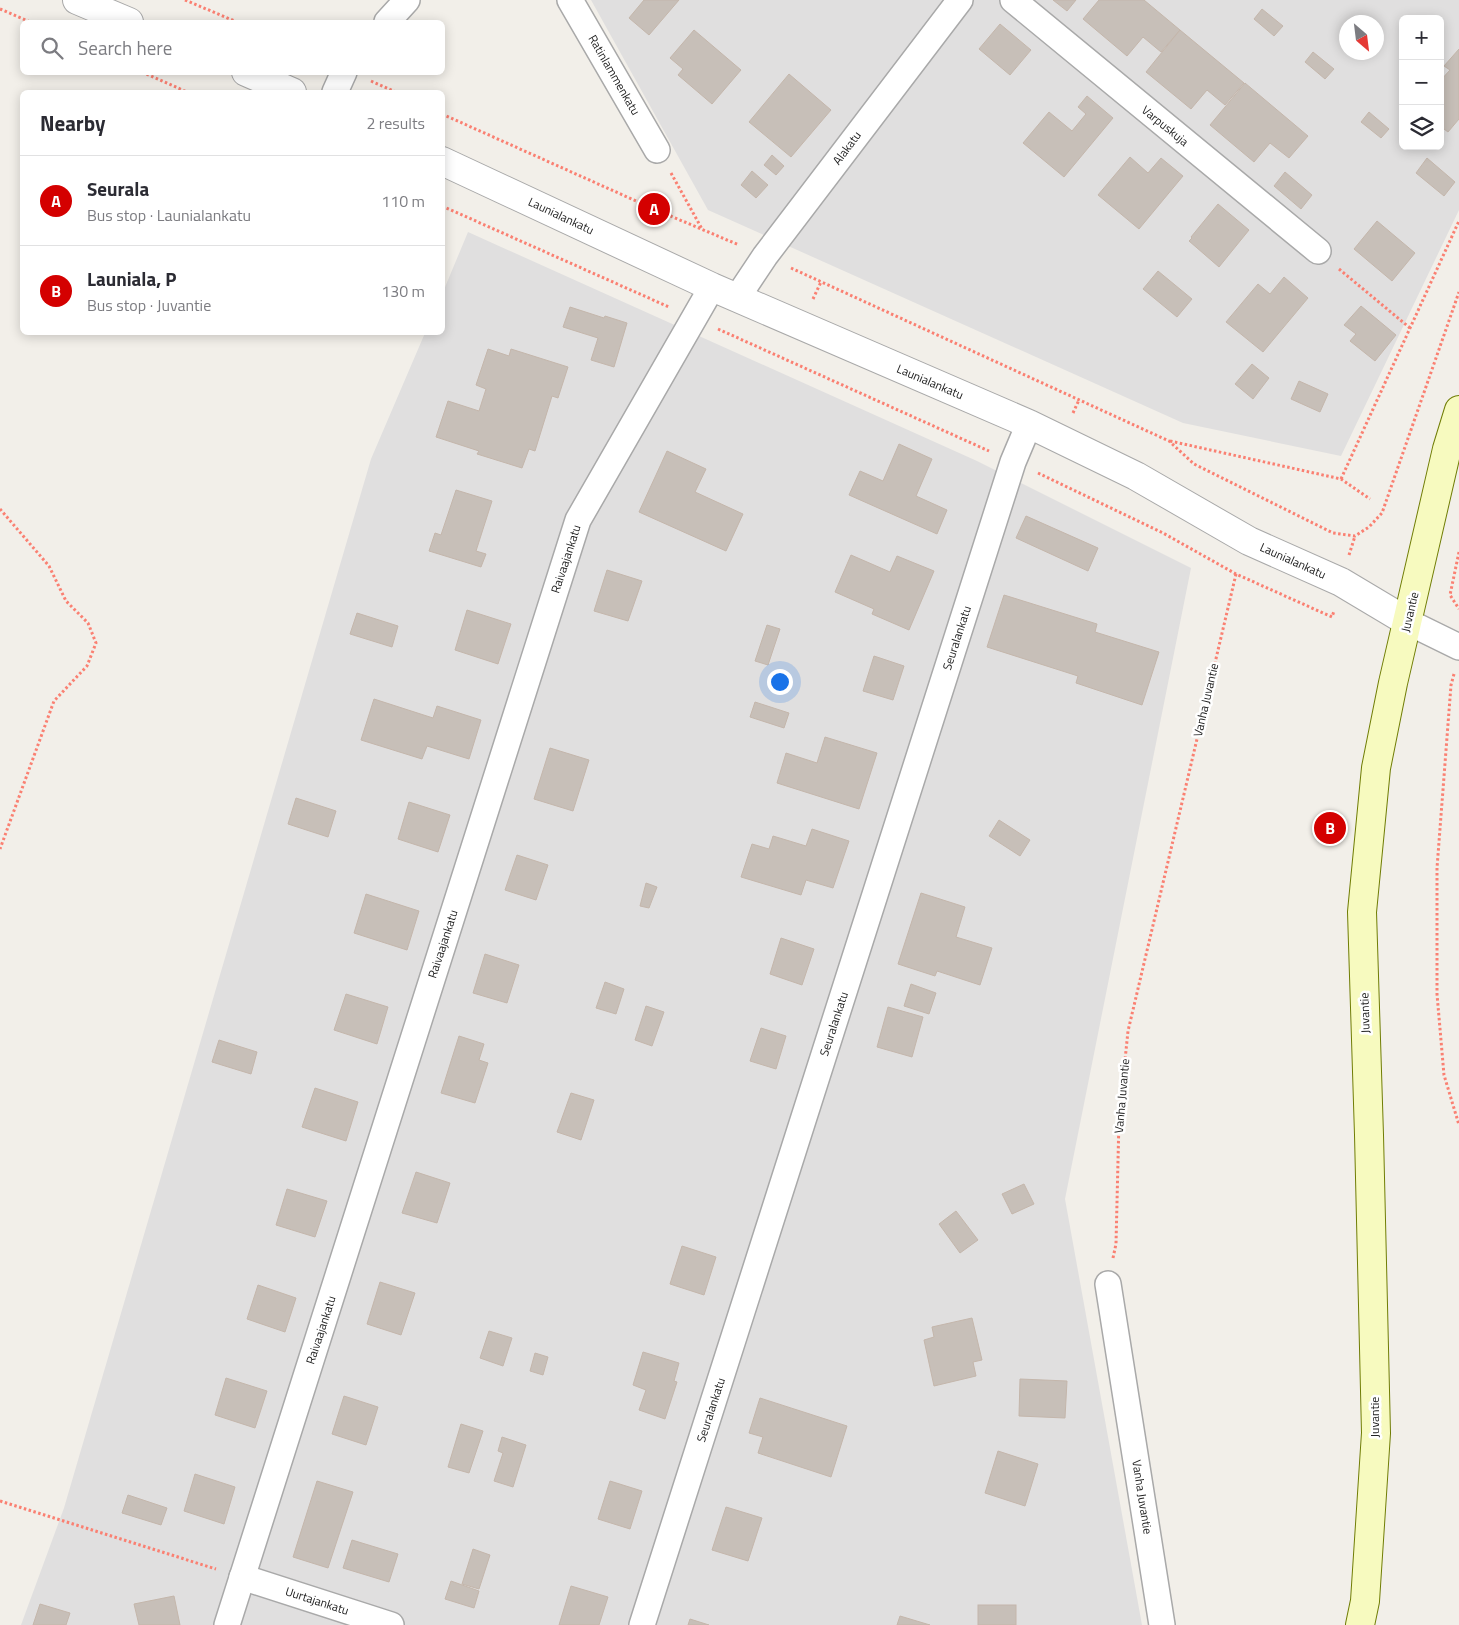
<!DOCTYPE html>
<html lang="en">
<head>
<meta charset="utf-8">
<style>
  :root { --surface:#fff; --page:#f2f2f3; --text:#2b2b33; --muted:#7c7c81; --line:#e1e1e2; --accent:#d40000 }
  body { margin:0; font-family:"Titillium Web",sans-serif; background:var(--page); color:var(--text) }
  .controls { position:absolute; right:15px; top:15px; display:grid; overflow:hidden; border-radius:8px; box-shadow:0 2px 12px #0003 }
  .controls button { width:45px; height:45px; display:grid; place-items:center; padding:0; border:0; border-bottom:1px solid var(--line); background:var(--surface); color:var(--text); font:25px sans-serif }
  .compass { position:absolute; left:1339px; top:15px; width:45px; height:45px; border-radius:50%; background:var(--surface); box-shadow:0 2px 12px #0003; rotate:152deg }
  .you { position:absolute; left:779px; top:681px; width:18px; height:18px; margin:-12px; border:4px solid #fff; border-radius:50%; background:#1a73e8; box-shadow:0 0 0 8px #1a73e833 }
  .badge { display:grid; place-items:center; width:32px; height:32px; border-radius:50%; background:var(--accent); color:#fff; font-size:16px; font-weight:700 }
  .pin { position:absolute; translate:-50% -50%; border:2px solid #fff; box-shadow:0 1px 5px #0006 }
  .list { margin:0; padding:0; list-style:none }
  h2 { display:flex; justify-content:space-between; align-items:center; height:65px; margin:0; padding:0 20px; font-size:21px }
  h2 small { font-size:16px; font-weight:400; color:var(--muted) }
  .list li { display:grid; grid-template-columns:32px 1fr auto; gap:15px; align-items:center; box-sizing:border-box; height:90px; padding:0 20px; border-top:1px solid var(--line) }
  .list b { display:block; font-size:19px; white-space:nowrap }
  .list p { margin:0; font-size:16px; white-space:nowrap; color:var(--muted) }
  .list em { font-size:16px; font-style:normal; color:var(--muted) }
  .icon { flex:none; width:28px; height:28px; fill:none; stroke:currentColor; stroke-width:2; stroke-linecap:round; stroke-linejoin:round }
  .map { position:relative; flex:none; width:1459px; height:1625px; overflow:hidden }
  .search { position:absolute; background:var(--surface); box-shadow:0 2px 12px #0003; left:20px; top:20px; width:425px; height:55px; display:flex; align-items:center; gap:12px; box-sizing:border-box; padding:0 18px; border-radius:8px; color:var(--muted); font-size:19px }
  .panel { position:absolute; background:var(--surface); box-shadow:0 2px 12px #0003; left:20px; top:90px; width:425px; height:245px; border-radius:8px }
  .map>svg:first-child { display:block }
</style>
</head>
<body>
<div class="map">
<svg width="1459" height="1625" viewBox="0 0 1459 1625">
  <rect width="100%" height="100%" fill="#f2efe9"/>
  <g fill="#e0dfdf" fill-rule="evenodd">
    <path d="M591,0H1459V210L1341,456L1183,423L708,210ZM1403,19H1440V146H1403ZM1346,22H1376V52H1346Z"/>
    <path d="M468,232L977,461L1191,568L1065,1199L1142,1625H21L64,1508L371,459L425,333L442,332L443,292Z"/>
  </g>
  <g fill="#c7bfb8" stroke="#c4b6ab">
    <path d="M644,0H679L649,35L629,18Z"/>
    <path d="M1053,0H1076L1067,11Z"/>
    <path d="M1099,0H1144L1180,30L1161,52L1143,37L1127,56L1083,19Z"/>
    <path d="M1262,9L1283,26L1274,36L1254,19Z"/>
    <path d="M1000,24L1031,50L1010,75L979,49Z"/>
    <path d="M694,30L741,70L712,104L678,75L683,69L670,58Z"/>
    <path d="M1180,30L1244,83L1225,105L1207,90L1191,109L1146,72Z"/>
    <path d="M1459,49V119L1448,132L1440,126V81L1450,70L1444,66Z"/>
    <path d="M1313,52L1334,69L1325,79L1305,62Z"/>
    <path d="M789,74L831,110L791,157L749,122Z"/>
    <path d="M1245,83L1308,136L1289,158L1270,143L1254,162L1210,125Z"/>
    <path d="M1087,96L1113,118L1064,177L1023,143L1049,112L1072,131L1086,114L1078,107Z"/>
    <path d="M1369,112L1389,129L1381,138L1361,122Z"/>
    <path d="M772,155L784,166L776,175L764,165Z"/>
    <path d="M1130,157L1148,173L1161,158L1183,176L1139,229L1098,195Z"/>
    <path d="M1427,158L1455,182L1444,196L1416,173Z"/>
    <path d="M752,171L768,185L756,198L741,185Z"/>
    <path d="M1285,172L1312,195L1301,209L1274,186Z"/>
    <path d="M1218,204L1249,230L1219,267L1189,241L1192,238L1191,237Z"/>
    <path d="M1377,221L1415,253L1392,281L1354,249Z"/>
    <path d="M1158,271L1192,299L1177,317L1143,289Z"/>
    <path d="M1284,277L1308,298L1263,352L1226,322L1258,284L1270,294Z"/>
    <path d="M1361,306L1396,335L1375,361L1350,341L1356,334L1344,325Z"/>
    <path d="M570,307L604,318L605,316L627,323L614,367L591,360L598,338L563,327Z"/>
    <path d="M488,349L509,356L511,349L568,367L558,398L552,396L535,451L529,449L522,468L477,454L479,451L436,437L448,401L479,411L486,389L476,385Z"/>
    <path d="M1252,364L1269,378L1253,399L1235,384Z"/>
    <path d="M1299,381L1328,394L1320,412L1291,399Z"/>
    <path d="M899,444L932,459L916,496L947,510L937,534L849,495L860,471L883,481Z"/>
    <path d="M667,451L706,469L695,492L743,514L726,551L639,512Z"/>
    <path d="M456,490L492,501L476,551L486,554L481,567L429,551L435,533L441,535Z"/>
    <path d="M1026,516L1098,548L1088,571L1016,538Z"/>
    <path d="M851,555L890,572L897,556L934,571L909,630L872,614L874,609L835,592Z"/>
    <path d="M607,570L642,581L628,621L594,611Z"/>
    <path d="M1004,595L1097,624L1095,632L1159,652L1142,705L1076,683L1078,676L987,647Z"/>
    <path d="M467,610L511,624L498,664L455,650Z"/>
    <path d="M357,613L398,626L392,647L350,634Z"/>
    <path d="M767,625L780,629L768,665L755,661Z"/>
    <path d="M874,656L904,666L893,700L863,691Z"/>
    <path d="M374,699L433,718L437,706L481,720L469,759L427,746L422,759L361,740Z"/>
    <path d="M755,702L789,713L784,728L750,717Z"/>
    <path d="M825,737L877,753L859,809L777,783L786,753L817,763Z"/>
    <path d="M550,748L589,760L573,811L534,799Z"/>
    <path d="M296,798L336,811L328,837L288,824Z"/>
    <path d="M409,802L450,815L438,852L398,839Z"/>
    <path d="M999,820L1030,840L1020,856L989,836Z"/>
    <path d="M812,829L849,841L833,888L806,880L801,895L741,877L752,844L769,849L773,836L806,846Z"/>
    <path d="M517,855L548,865L536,900L505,890Z"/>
    <path d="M646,883L657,887L649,908L640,906Z"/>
    <path d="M921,893L965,907L956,937L992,948L980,985L937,971L935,976L898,964Z"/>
    <path d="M366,894L419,911L407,950L354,933Z"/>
    <path d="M781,938L814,949L802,985L770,974Z"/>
    <path d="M485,954L519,965L507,1003L473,993Z"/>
    <path d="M605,982L624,989L616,1014L596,1008Z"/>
    <path d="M911,984L936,993L929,1014L904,1006Z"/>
    <path d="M346,994L388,1007L377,1044L334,1030Z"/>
    <path d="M646,1006L664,1012L652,1046L635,1040Z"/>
    <path d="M888,1007L923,1017L912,1057L877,1047Z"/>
    <path d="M761,1028L786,1036L776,1069L750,1061Z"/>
    <path d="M459,1036L484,1044L479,1060L488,1063L475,1103L441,1093Z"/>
    <path d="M219,1040L257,1052L251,1074L212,1062Z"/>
    <path d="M315,1088L358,1102L346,1141L302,1127Z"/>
    <path d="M571,1093L594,1100L581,1140L557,1132Z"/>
    <path d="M416,1172L450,1183L437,1223L402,1213Z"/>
    <path d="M1024,1184L1034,1204L1012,1214L1002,1194Z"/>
    <path d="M287,1189L327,1201L315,1237L276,1225Z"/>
    <path d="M956,1211L978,1240L960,1253L939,1224Z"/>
    <path d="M682,1246L716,1257L704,1295L670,1284Z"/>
    <path d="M380,1282L415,1293L401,1335L367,1324Z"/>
    <path d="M258,1285L296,1298L285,1332L247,1319Z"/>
    <path d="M972,1318L982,1360L973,1362L976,1376L934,1386L924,1340L934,1337L932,1327Z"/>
    <path d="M489,1331L512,1338L503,1366L480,1358Z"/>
    <path d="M643,1352L679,1363L674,1381L677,1382L665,1419L639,1410L646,1390L633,1385Z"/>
    <path d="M535,1353L548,1357L543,1375L530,1371Z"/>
    <path d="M226,1378L267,1391L255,1428L215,1415Z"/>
    <path d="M1020,1379L1067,1381L1065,1418L1019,1416Z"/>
    <path d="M344,1396L378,1407L366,1445L332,1434Z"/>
    <path d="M760,1398L847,1426L831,1477L758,1453L763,1437L749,1433Z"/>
    <path d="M461,1424L483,1431L469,1473L448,1467Z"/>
    <path d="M502,1437L526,1445L513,1487L494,1481L503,1453L498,1451Z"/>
    <path d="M998,1451L1038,1464L1025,1506L985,1493Z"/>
    <path d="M195,1474L235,1487L224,1524L184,1511Z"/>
    <path d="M317,1481L353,1492L328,1568L293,1557Z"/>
    <path d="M610,1481L642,1491L630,1529L598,1519Z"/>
    <path d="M128,1495L167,1508L161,1525L122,1513Z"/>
    <path d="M726,1507L762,1518L748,1561L712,1550Z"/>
    <path d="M352,1540L398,1554L389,1582L343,1568Z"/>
    <path d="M473,1549L490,1555L479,1589L462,1584Z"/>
    <path d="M451,1581L479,1591L474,1608L445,1599Z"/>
    <path d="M571,1586L608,1597L599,1625H559Z"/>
    <path d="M174,1596L180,1625H139L134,1604Z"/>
    <path d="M40,1604L70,1613L66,1625H33Z"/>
    <rect x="978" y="1605" width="38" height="20"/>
    <path d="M900,1616L930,1625H897Z"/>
    <path d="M690,1619L709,1625H688Z"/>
  </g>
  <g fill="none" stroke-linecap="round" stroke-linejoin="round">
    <g stroke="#a9a9a9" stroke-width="28">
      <g id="minor">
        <path d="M570,0L657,150"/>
        <path d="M1013,0L1318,251"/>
        <path d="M387,22L407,0"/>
        <path d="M335,92L344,72"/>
        <path d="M737,298L765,256L960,0"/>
        <path d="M1408,622L1459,647"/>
        <path d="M1108,1284L1162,1625"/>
        <path d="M242,1577L391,1625"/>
        <path d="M227,1625L578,520L712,287"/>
        <path d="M642,1625L1013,462L1029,424"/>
      </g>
    </g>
    <g stroke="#a9a9a9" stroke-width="30">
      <g id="tertiary">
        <path d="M77,0L129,22"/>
        <path d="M246,72L292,92"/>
        <path d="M442,161L712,287L1029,424L1136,476L1249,541L1341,582L1408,622"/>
      </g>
    </g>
    <g stroke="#707d05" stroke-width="30">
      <path id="secondary" d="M1360,1625L1365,1601L1376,1433L1369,1135L1362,912L1376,768L1393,683L1447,449L1459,410"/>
    </g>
    <g stroke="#fa8072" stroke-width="3" stroke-dasharray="2.5 2.5" stroke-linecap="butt">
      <path d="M185,0L237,22"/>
      <path d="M0,9L30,22"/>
      <path d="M142,72L187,92"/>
      <path d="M371,81L396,92"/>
      <path d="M442,114L654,209L739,245"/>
      <path d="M671,173L702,229"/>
      <path d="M442,206L669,307"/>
      <path d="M791,268L1169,441L1194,464L1333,533L1355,536L1369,527L1382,513L1459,292"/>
      <path d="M1339,269L1410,328"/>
      <path d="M813,299L821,282"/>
      <path d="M718,329L989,451"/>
      <path d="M1073,413L1079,400"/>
      <path d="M1170,441L1341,479L1370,499"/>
      <path d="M1038,473L1163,533L1236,574L1332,617L1334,611"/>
      <path d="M1341,479L1459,221"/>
      <path d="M0,509L49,566L66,601L88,623L96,643L87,666L54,701L0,849"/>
      <path d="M1459,552L1450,595L1459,609"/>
      <path d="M1349,555L1355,536"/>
      <path d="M1454,674L1451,685L1437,868V994L1444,1075L1459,1125"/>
      <path d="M1113,1258L1116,1244L1119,1119L1128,1031L1236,574"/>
      <path d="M0,1501L216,1569"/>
    </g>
    <use href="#minor" stroke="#fff" stroke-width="25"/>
    <use href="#tertiary" stroke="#fff" stroke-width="28"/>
    <use href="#secondary" stroke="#f7fabf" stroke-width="28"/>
  </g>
  <g text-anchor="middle" stroke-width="5" stroke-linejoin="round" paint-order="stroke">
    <g font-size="12" fill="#222" stroke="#fff">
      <text transform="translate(614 75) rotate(60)" y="4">Ratinlammenkatu</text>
      <text transform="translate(1165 126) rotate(39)" y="4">Varpuskuja</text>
      <text transform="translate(847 148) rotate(-53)" y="4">Alakatu</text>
      <text transform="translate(561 216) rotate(25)" y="4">Launialankatu</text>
      <text transform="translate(930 382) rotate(23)" y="4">Launialankatu</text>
      <text transform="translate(566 559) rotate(-72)" y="4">Raivaajankatu</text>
      <text transform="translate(1293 561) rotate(24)" y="4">Launialankatu</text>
      <text transform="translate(1410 612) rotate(-77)" y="4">Juvantie</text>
      <text transform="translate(957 638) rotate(-72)" y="4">Seuralankatu</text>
      <text transform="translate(1206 700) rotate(-77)" y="4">Vanha Juvantie</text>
      <text transform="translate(443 944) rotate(-72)" y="4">Raivaajankatu</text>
      <text transform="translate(1365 1013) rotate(-92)" y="4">Juvantie</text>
      <text transform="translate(834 1024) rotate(-72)" y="4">Seuralankatu</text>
      <text transform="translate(1122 1096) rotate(-85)" y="4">Vanha Juvantie</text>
      <text transform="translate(321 1330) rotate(-72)" y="4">Raivaajankatu</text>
      <text transform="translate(711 1410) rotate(-72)" y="4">Seuralankatu</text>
      <text transform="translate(1375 1417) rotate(-90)" y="4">Juvantie</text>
      <text transform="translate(1142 1497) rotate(81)" y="4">Vanha Juvantie</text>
      <text transform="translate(317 1601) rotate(18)" y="4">Uurtajankatu</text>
    </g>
  </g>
</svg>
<div class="controls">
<button>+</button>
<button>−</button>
<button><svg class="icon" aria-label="layers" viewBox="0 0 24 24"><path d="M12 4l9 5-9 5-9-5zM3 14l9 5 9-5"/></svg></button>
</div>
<svg class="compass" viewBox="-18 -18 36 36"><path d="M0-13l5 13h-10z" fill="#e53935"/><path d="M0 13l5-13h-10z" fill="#7c7c81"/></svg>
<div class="you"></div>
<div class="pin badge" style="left:654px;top:209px">A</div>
<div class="pin badge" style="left:1330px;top:828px">B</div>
<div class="search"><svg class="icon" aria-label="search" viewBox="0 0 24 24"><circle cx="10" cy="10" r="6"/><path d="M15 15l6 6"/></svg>Search here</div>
<section class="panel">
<h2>Nearby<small>2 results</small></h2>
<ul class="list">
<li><span class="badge">A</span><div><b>Seurala</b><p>Bus stop · Launialankatu</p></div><em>110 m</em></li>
<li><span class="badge">B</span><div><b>Launiala, P</b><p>Bus stop · Juvantie</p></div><em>130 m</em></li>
</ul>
</section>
</div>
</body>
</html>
